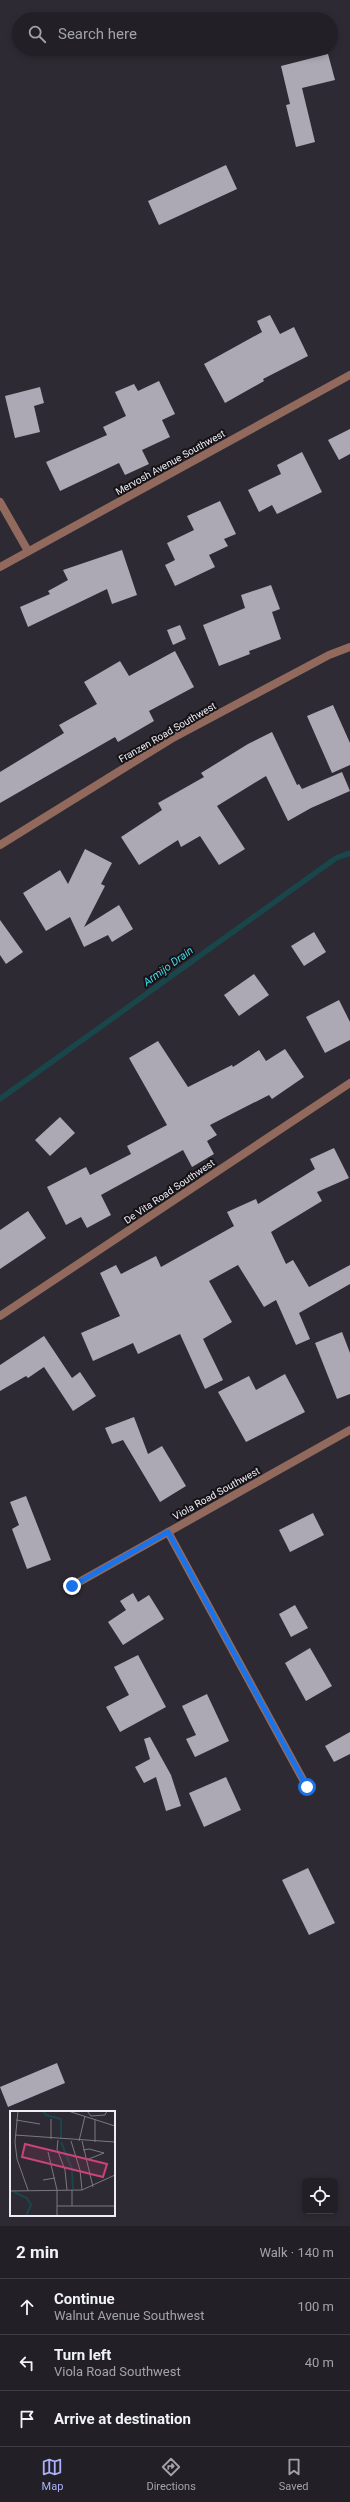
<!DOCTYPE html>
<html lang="en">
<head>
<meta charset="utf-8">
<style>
  :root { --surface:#222026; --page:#2e2d32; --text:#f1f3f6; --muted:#a2a3a7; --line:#3f3e43; --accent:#aab0fb }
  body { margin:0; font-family:Roboto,sans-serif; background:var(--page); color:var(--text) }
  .controls { position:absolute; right:12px; bottom:12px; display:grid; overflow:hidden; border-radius:6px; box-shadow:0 2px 6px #0003 }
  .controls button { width:36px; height:36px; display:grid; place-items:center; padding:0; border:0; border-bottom:1px solid var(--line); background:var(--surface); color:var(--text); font:20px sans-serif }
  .stop { position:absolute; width:12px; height:12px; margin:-9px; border:3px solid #1a73e8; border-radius:50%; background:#fff }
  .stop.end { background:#1a73e8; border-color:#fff; box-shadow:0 1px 4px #0008 }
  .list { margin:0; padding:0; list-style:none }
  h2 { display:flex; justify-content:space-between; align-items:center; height:52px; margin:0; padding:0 16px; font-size:17px }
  h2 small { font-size:13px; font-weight:400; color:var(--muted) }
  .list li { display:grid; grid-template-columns:26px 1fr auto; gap:12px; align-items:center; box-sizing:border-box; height:56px; padding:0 16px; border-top:1px solid var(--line) }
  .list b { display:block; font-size:15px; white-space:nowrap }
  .list p { margin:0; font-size:13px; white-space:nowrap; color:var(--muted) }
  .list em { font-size:13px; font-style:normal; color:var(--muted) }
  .icon { flex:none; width:22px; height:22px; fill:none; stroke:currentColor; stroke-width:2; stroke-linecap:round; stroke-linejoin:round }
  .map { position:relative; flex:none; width:350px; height:2226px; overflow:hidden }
  .search { position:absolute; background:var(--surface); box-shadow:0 2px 6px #0003; left:12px; right:12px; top:12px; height:44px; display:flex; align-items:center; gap:10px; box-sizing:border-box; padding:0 14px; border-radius:22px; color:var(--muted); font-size:15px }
  .sheet { height:220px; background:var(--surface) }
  nav { display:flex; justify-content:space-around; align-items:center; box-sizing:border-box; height:56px; border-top:1px solid var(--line); background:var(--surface); font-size:11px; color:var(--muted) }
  nav a { display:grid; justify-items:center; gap:2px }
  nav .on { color:var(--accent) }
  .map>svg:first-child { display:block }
</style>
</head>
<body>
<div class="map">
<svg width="350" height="2226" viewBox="0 0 350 2226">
  <rect width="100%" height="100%" fill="#2d2a33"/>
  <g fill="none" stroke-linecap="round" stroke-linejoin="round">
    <path stroke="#19464b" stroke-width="5.5" d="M0,1099L336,858L350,853"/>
  </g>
  <g fill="#ada9b4">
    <path d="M328,54L335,80L302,88L315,142L296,147L286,105L290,104L281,66Z"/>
    <path d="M226,165L237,189L159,225L148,201Z"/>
    <path d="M270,315L280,334L294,327L308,356L263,379L264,381L225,403L204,364L262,332L257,321Z"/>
    <path d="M159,381L175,414L162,420L170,437L142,450L149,464L125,475L119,463L60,491L46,462L107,435L103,427L126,416L115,392L134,384L138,391Z"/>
    <path d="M40,387L44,403L34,406L40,432L15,438L5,396Z"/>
    <path d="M350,429V454L339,460L328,440Z"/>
    <path d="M302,452L322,492L277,514L272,505L259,512L248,490L281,474L277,465Z"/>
    <path d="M220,501L236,534L224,539L228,546L209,555L215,567L175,586L165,565L175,560L167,543L194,530L187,516Z"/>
    <path d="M122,550L137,595L112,604L107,589L28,627L20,607L50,594L48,591L68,580L63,570Z"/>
    <path d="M271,585L280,609L272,612L281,639L249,651L250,654L219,666L203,625L245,608L241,595Z"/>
    <path d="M180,625L186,639L173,645L167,630Z"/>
    <path d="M175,651L194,687L149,711L154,721L118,742L115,737L0,803V772L64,733L59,725L97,704L84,682L120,661L129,676Z"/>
    <path d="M333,705L350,743V765L332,773L307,716Z"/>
    <path d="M272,732L297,785L299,784L302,789L342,772L350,791L311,808L288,821L266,776L217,806L245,849L219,865L200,836L181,847L178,840L139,865L121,837L162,810L158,803L204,777L201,773L248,744Z"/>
    <path d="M85,849L112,863L101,884L105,886L84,927L119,905L133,929L112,942L108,935L84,947L70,917L46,931L23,893L60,870L68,884Z"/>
    <path d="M0,920L23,952L6,964L0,955Z"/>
    <path d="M314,932L326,952L304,966L291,946Z"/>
    <path d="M254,974L269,995L239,1016L224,995Z"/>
    <path d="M339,1000L350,1022V1040L325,1053L306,1017Z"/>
    <path d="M158,1041L188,1087L232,1065L233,1067L259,1050L266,1061L285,1049L304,1077L272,1099L269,1095L210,1125L217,1135L207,1141L214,1154L192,1167L183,1150L101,1195L111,1215L87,1228L81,1217L66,1225L47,1187L86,1167L90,1175L131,1154L127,1146L167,1125L129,1058Z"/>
    <path d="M60,1117L75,1133L50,1156L35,1140Z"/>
    <path d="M334,1148L349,1178L317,1192L322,1201L271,1232L286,1264L293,1260L309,1287L350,1265V1284L299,1313L310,1339L296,1345L276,1300L264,1307L238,1265L209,1281L232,1322L203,1339L223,1380L205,1389L180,1334L138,1354L133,1343L93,1361L81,1333L120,1316L100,1273L116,1265L121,1274L156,1256L161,1267L234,1226L227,1212L256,1199L258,1204L315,1169L310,1159Z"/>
    <path d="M28,1211L46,1238L0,1269V1230Z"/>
    <path d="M342,1332L350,1353V1394L337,1399L315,1343Z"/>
    <path d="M44,1336L72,1378L80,1372L96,1396L73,1411L44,1367L28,1378L26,1376L0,1391V1365Z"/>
    <path d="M285,1374L305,1412L246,1442L218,1392L249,1376L256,1390Z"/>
    <path d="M134,1417L148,1454L162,1446L186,1486L160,1502L123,1440L112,1444L105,1428Z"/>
    <path d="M26,1496L51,1560L27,1569L12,1529L19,1525L10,1502Z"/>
    <path d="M313,1513L324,1535L290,1552L279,1530Z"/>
    <path d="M133,1593L138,1602L149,1595L164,1619L123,1645L108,1622L126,1610L120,1601Z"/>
    <path d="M295,1605L308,1628L291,1637L279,1614Z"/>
    <path d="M310,1648L332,1686L306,1701L285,1663Z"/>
    <path d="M138,1655L166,1707L120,1732L106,1707L129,1695L114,1667Z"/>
    <path d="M207,1694L229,1741L195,1757L186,1739L196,1735L182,1706Z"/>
    <path d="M350,1732V1754L334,1762L325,1746Z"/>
    <path d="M150,1737L171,1775L181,1806L166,1811L156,1777L144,1783L135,1767L150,1759L144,1739Z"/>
    <path d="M226,1777L241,1810L204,1827L189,1793Z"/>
    <path d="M308,1868L335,1923L309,1935L282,1880Z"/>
    <path d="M57,2063L65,2083L8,2107L0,2087Z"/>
  </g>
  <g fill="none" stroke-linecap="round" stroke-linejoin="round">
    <g stroke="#92695d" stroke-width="8">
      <path d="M0,502L28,551"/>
      <path d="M0,567L350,375"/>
      <path d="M0,845L171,739L329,655L350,647"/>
      <path d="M0,1316L350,1083"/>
      <path d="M168,1532L307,1787"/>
      <path d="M72,1586L350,1430"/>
    </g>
  </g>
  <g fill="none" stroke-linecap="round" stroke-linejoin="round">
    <path stroke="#1a73e8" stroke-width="5" d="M72,1586L168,1532L307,1787"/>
  </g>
  <g text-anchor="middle" stroke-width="4" stroke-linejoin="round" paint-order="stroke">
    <g font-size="10" fill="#efedf3" stroke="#151317">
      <text transform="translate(170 462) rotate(-29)" y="4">Mervosh Avenue Southwest</text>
      <text transform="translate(167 732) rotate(-30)" y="4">Franzen Road Southwest</text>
      <text transform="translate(169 1191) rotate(-34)" y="4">De Vita Road Southwest</text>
      <text transform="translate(216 1493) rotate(-29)" y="4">Viola Road Southwest</text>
    </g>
    <g font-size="11" font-style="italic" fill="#43d8e6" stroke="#151317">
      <text transform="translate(168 966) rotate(-36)" y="4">Armijo Drain</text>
    </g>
  </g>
  <g transform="translate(10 2111)">
    <rect width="105" height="105" fill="#2d2a33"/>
    <path fill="none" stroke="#19464b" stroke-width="2" d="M33,0L36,4L51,8V28M51,31L62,58L63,78M4,81L17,87L21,94L16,105"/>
    <path fill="none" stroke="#7b7880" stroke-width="1" d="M8,0L5,31L7,48L18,79M58,0L105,15M77,0L81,5L95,4L97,0M6,9L30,13M5,24L105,31M41,28V8M48,29L47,38L55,59L57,79M61,30L70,59L72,79M69,30L75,5M72,30L83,76M85,31V8M73,39L79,38L94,42L76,49M38,41L47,79M33,69L45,67M47,79V105M0,80L72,79L105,64M47,95H105M62,95V79"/>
    <path fill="#cb4379" fill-opacity="0.15" stroke="#cb4379" stroke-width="2" d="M15,33L97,53L93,66L12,46Z"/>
    <rect width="105" height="105" fill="none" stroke="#efedf3" stroke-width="2"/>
  </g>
</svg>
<div class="controls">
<button><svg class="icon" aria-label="locate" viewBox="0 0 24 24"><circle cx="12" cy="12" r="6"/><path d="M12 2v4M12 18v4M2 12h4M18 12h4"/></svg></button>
</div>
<div class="stop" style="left:307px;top:1787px"></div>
<div class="stop end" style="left:72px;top:1586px"></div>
<div class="search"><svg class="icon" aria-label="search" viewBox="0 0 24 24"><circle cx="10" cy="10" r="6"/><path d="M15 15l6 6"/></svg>Search here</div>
</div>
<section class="sheet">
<h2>2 min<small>Walk · 140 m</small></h2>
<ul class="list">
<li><svg class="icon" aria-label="ahead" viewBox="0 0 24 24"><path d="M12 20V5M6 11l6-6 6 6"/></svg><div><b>Continue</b><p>Walnut Avenue Southwest</p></div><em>100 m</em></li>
<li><svg class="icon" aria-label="left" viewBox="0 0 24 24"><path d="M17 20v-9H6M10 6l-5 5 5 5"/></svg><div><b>Turn left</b><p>Viola Road Southwest</p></div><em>40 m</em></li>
<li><svg class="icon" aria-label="arrive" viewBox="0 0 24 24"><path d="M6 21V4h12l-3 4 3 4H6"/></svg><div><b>Arrive at destination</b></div></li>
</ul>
</section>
<nav>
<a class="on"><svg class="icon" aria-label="map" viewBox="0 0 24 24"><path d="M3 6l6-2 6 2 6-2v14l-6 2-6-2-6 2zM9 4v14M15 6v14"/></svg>Map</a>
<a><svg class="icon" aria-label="directions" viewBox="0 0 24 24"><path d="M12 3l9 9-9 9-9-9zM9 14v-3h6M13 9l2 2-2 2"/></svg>Directions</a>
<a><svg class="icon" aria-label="saved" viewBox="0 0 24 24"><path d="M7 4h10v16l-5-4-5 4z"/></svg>Saved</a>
</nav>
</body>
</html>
